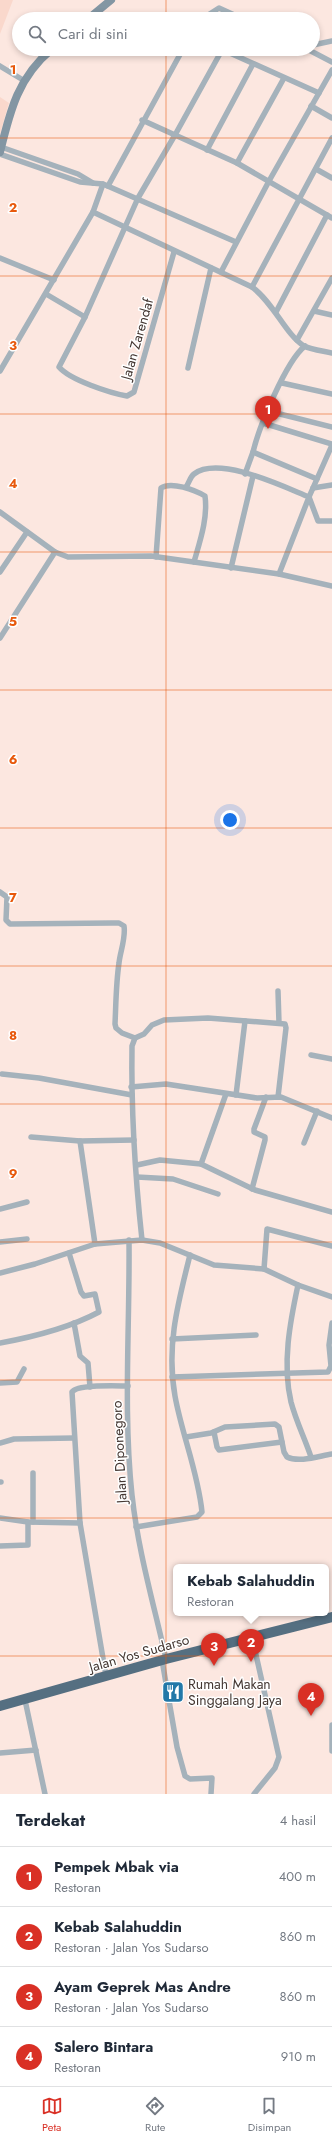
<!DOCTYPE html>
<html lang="id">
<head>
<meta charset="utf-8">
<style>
  :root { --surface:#fff; --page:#f2f2f3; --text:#1f2937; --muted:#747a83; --line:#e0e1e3; --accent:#d93025 }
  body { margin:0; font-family:Jost,sans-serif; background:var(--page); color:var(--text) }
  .you { position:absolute; left:230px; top:820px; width:14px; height:14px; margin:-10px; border:3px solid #fff; border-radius:50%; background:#1a73e8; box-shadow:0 0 0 6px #1a73e833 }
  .badge { display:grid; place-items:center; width:26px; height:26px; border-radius:50%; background:var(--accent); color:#fff; font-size:13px; font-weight:700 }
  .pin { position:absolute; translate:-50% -33px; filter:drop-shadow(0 1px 2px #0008) }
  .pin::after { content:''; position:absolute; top:21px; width:14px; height:12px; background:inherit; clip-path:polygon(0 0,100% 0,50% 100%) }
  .popup { position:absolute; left:173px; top:1564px; width:156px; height:52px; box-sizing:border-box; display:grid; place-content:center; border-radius:6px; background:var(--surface); filter:drop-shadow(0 1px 3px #0005); font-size:13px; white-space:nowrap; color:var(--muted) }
  .popup b { font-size:15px; color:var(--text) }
  .popup::after { content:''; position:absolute; left:50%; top:100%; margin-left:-8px; border:8px solid transparent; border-top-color:var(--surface) }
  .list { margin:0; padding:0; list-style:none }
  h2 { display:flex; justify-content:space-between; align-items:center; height:52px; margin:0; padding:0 16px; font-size:17px }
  h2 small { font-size:13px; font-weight:400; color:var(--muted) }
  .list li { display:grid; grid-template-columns:26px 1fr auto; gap:12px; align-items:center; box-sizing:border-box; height:60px; padding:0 16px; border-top:1px solid var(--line) }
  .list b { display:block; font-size:15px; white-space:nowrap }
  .list p { margin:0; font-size:13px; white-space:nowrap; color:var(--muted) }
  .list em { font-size:13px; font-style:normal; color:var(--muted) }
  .icon { flex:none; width:22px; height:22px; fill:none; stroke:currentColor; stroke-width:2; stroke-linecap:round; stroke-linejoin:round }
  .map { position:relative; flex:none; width:332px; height:1794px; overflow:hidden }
  .search { position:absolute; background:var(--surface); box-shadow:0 2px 6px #0003; left:12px; right:12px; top:12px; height:44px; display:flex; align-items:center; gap:10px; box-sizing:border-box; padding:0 14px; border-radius:22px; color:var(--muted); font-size:15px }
  .sheet { height:292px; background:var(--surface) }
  nav { display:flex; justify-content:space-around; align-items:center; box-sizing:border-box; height:56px; border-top:1px solid var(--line); background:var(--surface); font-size:11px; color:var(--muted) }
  nav a { display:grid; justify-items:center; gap:2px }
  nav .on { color:var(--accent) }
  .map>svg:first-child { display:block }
</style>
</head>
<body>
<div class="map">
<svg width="332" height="1794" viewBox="0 0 332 1794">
  <rect width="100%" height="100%" fill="#fce7e0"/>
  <g fill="#fad8cc">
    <path d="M0,0H13L0,34Z"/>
    <path d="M0,97L9,103L0,134Z"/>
  </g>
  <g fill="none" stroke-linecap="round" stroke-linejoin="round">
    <g stroke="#a5b2bb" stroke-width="5.5">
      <path d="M202,19L219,8L243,19"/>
      <path d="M313,45L332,41"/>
      <path d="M221,49L319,93"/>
      <path d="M307,49L332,62"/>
      <path d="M0,66L23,80"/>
      <path d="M311,106L332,118"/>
      <path d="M142,120L175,135L222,50"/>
      <path d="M1,147L78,174L93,183"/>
      <path d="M207,150L253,64"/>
      <path d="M0,154L80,182L103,184L236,242"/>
      <path d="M237,163L284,78"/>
      <path d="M316,169L332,178"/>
      <path d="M103,184L93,212L252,287C273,302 286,335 304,346C312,350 324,351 332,353"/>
      <path d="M108,186L183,49"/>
      <path d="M0,258L54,280"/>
      <path d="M221,272L269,181L332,70"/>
      <path d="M252,287L332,138"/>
      <path d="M46,294L85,317L138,198L175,135L237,163L332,218"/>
      <path d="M314,311L332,315"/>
      <path d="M276,312L327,215"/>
      <path d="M85,317L59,367C70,380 110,393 127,396L134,392L174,252"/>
      <path d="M297,340L332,278"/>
      <path d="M305,346C286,361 259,427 253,452L317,479"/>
      <path d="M188,368L211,268"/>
      <path d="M0,371L93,212"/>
      <path d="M282,383L332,394"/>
      <path d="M268,411L332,427"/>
      <path d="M263,423L332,444"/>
      <path d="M332,445L309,497L318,521H332"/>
      <path d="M245,474L253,452"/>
      <path d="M186,487C189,483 190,477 194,474C219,455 284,487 309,497L279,574"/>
      <path d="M313,488L332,485"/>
      <path d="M0,512L55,552L68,557L151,556L279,574L332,586"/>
      <path d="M156,557L161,488C171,481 195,490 205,496C208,518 200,541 194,562"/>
      <path d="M231,568L253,476"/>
      <path d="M0,572L27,532"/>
      <path d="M0,638L55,552"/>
      <path d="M0,892L7,897L6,920L10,924L112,923H119L124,926C126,938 120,952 119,963C116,983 116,1003 115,1024L116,1028L122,1033L135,1038L144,1034L152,1025L164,1020L208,1018L285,1024L286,1028L278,1097"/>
      <path d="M278,991L279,1023"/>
      <path d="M135,1038L132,1046C131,1111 135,1175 142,1240"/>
      <path d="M311,1055L332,1059"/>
      <path d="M2,1074L39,1078L132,1095"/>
      <path d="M131,1087L166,1084L257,1098L281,1097L332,1118"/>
      <path d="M236,1095L245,1021"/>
      <path d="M31,1137L80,1141"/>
      <path d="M304,1143L317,1111"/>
      <path d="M201,1164L226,1094"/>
      <path d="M137,1165L160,1160L201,1164L255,1190L332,1212"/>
      <path d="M137,1177L173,1179L218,1194"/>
      <path d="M252,1189L265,1140V1137L254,1132V1129L266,1097"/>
      <path d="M0,1209L27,1202"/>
      <path d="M129,1240C130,1325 123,1411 132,1495C138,1551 154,1605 166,1659"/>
      <path d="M0,1242L27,1239"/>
      <path d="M95,1244L80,1141L134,1140"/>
      <path d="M264,1269L267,1229L332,1246"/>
      <path d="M0,1273L35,1264L95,1244L142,1240L160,1243L214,1265L264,1269L298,1285L332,1297"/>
      <path d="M298,1285C290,1322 282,1364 291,1402C296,1421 305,1439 311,1457"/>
      <path d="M74,1323L80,1356L88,1363L90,1387"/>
      <path d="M172,1339L256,1335"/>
      <path d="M0,1343C33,1337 69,1328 99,1312L95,1294L84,1296L81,1292L69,1253"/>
      <path d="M172,1377L328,1372L331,1366L329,1345L332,1323"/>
      <path d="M0,1383L17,1382L24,1369"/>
      <path d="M214,1432L217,1447L219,1450L282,1442"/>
      <path d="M186,1437L211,1433L225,1427L275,1424L279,1427L284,1452L287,1457C299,1463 319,1456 332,1454"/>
      <path d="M0,1443L14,1439L74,1438"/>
      <path d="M33,1473V1522"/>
      <path d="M0,1482H1"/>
      <path d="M0,1518L28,1522L80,1523"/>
      <path d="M136,1527L197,1517L202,1512C198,1472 182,1435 175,1396C166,1346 178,1303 190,1255"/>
      <path d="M0,1546L28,1545V1522"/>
      <path d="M252,1637L279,1757L275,1768L254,1794"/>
      <path d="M162,1660L177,1747L185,1776L190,1779L212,1778L211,1794"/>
      <path d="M106,1676L80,1523L72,1392C78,1384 117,1386 128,1386"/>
      <path d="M25,1700L45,1794"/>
      <path d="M332,1725V1751"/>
      <path d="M0,1753L36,1750"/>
    </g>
    <g stroke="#8396a3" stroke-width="8">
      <path d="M88,19L111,0"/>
      <path d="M0,152C10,111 18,77 52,49"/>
    </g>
    <path stroke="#556f81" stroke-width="10" d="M0,1706L166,1659L332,1617"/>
  </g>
  <path fill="none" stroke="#e8590c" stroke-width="1" stroke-opacity="0.55" d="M166,0V19M166,49V1794M0,138H332M0,276H332M0,414H332M0,552H332M0,690H332M0,828H332M0,966H332M0,1104H332M0,1242H332M0,1380H332M0,1518H332M0,1656H332"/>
  <defs>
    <g id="restaurant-square" transform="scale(1.15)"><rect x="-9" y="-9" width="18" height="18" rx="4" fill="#2278a8" stroke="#fff"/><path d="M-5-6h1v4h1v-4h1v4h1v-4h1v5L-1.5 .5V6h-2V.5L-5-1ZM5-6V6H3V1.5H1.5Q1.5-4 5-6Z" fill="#fff"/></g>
  </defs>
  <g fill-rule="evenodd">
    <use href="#restaurant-square" x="173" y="1692"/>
  </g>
  <g text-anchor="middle" stroke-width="3" stroke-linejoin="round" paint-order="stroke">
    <g font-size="14" fill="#453833" stroke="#fff">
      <text transform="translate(137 339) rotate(-74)" y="5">Jalan Zarendaf</text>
      <text transform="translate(119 1452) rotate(-93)" y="5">Jalan Diponegoro</text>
      <text transform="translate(139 1653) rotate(-16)" y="5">Jalan Yos Sudarso</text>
    </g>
    <g font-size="14" fill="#453833" stroke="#fff" text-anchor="start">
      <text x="188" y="1689">Rumah Makan<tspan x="188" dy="16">Singgalang Jaya</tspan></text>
    </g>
  </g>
  <g font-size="13" text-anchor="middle" font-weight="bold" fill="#e8590c" stroke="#fff" stroke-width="3" stroke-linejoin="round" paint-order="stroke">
    <text x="13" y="74">1</text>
    <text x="13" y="212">2</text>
    <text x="13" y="350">3</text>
    <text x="13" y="488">4</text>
    <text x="13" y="626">5</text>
    <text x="13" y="764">6</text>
    <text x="13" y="902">7</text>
    <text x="13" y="1040">8</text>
    <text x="13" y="1178">9</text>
  </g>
</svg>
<div class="you"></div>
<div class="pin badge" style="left:268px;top:429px">1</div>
<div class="pin badge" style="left:251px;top:1662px">2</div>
<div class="popup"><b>Kebab Salahuddin</b>Restoran</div>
<div class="pin badge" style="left:214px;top:1666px">3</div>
<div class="pin badge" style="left:311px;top:1716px">4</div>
<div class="search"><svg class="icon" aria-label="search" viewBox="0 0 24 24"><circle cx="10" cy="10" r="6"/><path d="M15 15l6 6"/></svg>Cari di sini</div>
</div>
<section class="sheet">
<h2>Terdekat<small>4 hasil</small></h2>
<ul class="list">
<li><span class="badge">1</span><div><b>Pempek Mbak via</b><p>Restoran</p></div><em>400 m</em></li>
<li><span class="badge">2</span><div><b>Kebab Salahuddin</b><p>Restoran · Jalan Yos Sudarso</p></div><em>860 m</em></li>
<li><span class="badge">3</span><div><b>Ayam Geprek Mas Andre</b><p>Restoran · Jalan Yos Sudarso</p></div><em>860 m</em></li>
<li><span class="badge">4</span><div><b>Salero Bintara</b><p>Restoran</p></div><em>910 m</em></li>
</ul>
</section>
<nav>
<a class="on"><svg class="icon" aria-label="map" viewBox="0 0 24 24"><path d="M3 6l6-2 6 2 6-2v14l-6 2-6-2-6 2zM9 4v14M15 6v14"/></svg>Peta</a>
<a><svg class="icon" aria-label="directions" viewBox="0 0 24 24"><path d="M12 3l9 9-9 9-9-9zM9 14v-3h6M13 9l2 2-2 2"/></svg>Rute</a>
<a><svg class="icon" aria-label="saved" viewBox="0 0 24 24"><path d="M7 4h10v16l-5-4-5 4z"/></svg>Disimpan</a>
</nav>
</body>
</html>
